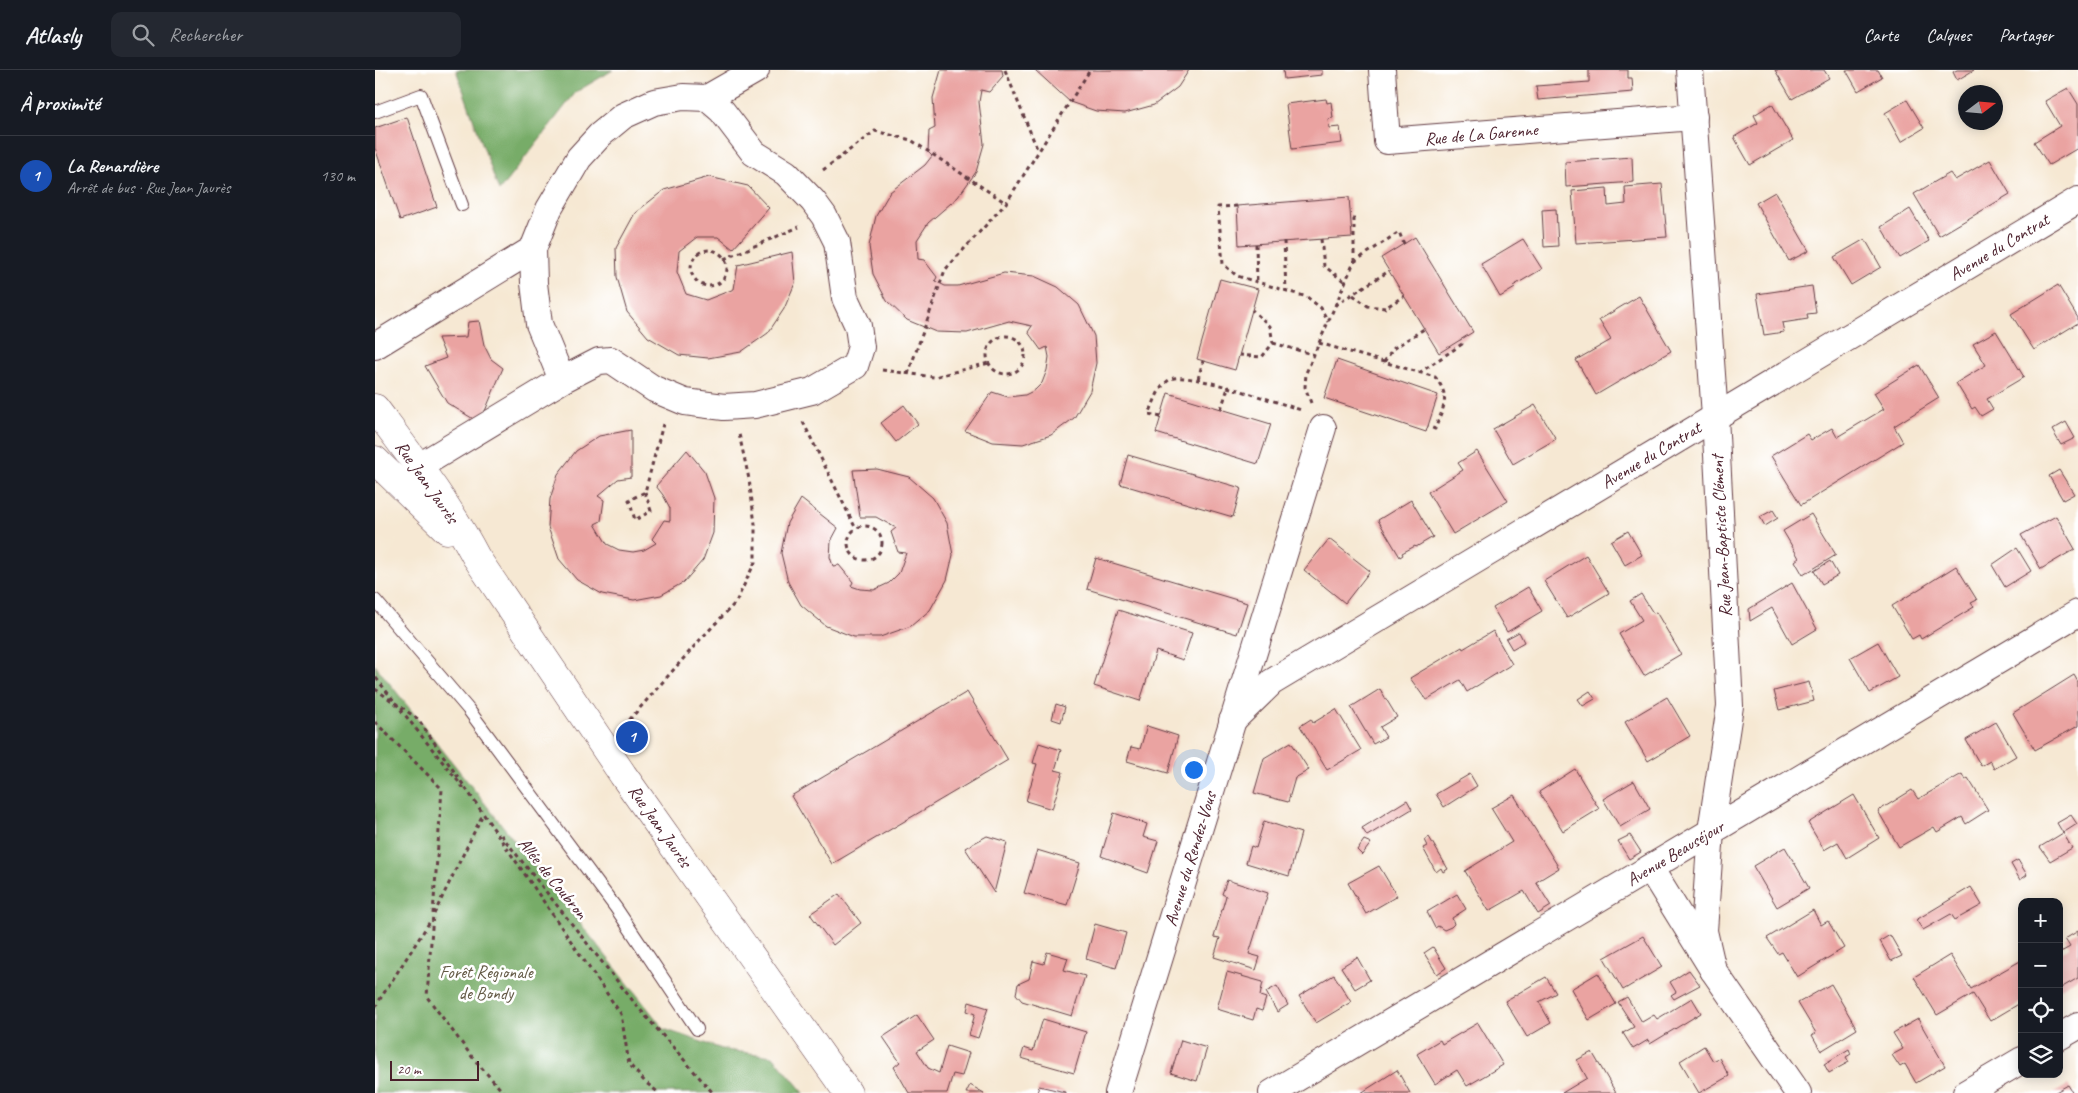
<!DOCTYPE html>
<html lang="fr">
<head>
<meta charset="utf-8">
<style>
  :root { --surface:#171b24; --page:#242831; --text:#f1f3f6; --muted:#9ea1a6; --line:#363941; --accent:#d1495b }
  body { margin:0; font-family:Caveat,sans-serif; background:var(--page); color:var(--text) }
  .controls { position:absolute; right:15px; bottom:15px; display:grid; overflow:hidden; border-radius:10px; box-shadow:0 2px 12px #0003 }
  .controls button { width:45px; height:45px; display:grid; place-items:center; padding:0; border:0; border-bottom:1px solid var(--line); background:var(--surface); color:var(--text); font:25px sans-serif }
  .compass { position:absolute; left:1583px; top:15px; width:45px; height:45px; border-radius:50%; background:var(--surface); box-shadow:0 2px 12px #0003; rotate:74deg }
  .scale { position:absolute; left:15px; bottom:12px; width:89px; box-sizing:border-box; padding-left:5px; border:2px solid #4a1f2b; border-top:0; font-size:14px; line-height:18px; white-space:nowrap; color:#4a1f2b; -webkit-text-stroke:4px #fff; paint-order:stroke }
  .you { position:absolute; left:818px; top:699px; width:18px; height:18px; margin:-12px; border:4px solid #fff; border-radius:50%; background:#1a73e8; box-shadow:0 0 0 8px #1a73e833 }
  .badge { display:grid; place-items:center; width:32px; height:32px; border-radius:50%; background:var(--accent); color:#fff; font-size:16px; font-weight:700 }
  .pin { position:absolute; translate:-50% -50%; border:2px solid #fff; box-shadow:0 1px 5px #0006 }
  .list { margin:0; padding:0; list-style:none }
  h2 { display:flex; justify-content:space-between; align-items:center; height:65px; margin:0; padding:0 20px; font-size:21px }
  h2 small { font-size:16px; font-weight:400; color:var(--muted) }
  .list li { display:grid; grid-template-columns:32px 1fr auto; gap:15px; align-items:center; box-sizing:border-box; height:80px; padding:0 20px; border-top:1px solid var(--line) }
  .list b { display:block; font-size:19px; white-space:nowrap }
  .list p { margin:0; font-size:16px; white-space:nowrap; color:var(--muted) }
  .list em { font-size:16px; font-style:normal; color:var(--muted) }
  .icon { flex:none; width:28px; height:28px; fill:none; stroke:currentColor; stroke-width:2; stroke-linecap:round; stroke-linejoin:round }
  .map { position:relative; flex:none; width:1703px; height:1023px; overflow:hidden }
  header { display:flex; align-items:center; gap:30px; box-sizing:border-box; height:70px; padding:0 25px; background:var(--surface); border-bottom:1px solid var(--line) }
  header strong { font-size:24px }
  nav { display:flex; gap:28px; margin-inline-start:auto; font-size:18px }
  .search { width:350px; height:45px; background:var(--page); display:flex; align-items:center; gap:12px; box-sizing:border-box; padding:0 18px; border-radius:10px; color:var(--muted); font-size:19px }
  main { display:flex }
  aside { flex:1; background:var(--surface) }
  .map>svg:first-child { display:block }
</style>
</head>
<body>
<header>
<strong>Atlasly</strong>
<div class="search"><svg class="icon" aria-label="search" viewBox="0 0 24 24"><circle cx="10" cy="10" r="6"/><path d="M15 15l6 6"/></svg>Rechercher</div>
<nav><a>Carte</a><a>Calques</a><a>Partager</a></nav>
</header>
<main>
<aside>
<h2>À proximité<small></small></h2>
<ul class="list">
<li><span class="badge" style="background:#1a4fb4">1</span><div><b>La Renardière</b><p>Arrêt de bus · Rue Jean Jaurès</p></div><em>130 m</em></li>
</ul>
</aside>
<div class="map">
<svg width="1703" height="1023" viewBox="0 0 1703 1023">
  <rect width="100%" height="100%" fill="#fff"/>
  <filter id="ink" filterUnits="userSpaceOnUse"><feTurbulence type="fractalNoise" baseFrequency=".02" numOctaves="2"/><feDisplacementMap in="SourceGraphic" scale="10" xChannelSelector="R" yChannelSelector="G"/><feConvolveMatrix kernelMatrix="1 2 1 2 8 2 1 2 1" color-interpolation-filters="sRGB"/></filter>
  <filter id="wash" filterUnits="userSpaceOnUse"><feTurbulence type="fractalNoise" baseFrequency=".0096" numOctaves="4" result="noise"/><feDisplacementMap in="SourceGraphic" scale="20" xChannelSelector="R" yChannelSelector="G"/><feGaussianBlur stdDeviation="1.12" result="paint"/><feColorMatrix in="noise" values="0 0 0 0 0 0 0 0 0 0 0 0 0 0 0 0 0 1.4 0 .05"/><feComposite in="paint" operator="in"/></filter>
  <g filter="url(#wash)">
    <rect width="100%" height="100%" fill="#f6e8d3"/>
    <g fill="#77ac68" stroke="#60664a">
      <path d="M81,0H238L201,22L124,121Z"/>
      <path d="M0,595L289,959L350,980L398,986L429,1023H0Z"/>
    </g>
    <g id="blocks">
      <g fill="#eaa3a1">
        <path d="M566,0H627L628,6L614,22L606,20L604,32L609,74L601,102L583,127L553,153L542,170L543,189L549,190L562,207L560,211L570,216H583L629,203L659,206L683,217L704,235L719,266L721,293L715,321L699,348L676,365L648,374L618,372L590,361L617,322L633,327L650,325L660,320L667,313L672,300L674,287L672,277L666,280L653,262L657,256L634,251L592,263L561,262L532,250L512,231L498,204L494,176L501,146L515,122L550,95L557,86L553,82L554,61L560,58L558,28Z"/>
        <path d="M660,0H814L803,17L779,35L750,43L721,41L695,32Z"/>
        <path d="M908,0H947V5L909,9Z"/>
        <path d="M1214,0H1253V8H1257L1258,22L1163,30L1161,16L1214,12Z"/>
        <path d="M1400,0H1449L1454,8L1417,29Z"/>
        <path d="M1471,0H1503L1507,7L1483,21Z"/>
        <path d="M1582,0H1599L1582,10L1578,2Z"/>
        <path d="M1693,18L1703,34V78L1674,95L1659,72L1685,56L1670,31Z"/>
        <path d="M951,29L952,33L956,32L958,48L953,49L954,58L965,57L967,73L917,79L911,34Z"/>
        <path d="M1532,30L1549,58L1526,72L1510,43Z"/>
        <path d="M1397,34L1418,70L1375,95L1359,67L1383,53L1379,45Z"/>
        <path d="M32,47L62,137L25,150L0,78V58Z"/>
        <path d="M1257,87L1258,112L1191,117L1190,92Z"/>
        <path d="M1615,90L1635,124L1564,166L1539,124L1575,103L1580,110Z"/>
        <path d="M334,107L373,116L394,138L358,179L343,167H322L304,181L302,202L311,224L331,230L359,219L363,195L417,182L420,213L409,239L393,263L366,282L333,288L304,285L273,267L252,242L242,207L241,178L260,143L289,120Z"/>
        <path d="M1287,114L1292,167L1201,173L1197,121L1232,118L1233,136L1251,134L1250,117Z"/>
        <path d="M1400,122L1434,181L1414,191L1381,133Z"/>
        <path d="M974,127L977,167L864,175L862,136Z"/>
        <path d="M1181,139L1183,176L1169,177L1167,140Z"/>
        <path d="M1535,139L1554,171L1525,188L1506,157Z"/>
        <path d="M1040,167L1098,262L1064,283L1006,188Z"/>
        <path d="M1148,169L1167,199L1138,216L1140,218L1125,227L1106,194Z"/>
        <path d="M1490,169L1506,197L1476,215L1459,187Z"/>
        <path d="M845,209L883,219L860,300L822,289Z"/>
        <path d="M1683,215L1703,248V253L1659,280L1636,244Z"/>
        <path d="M1437,216L1441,243L1432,244L1433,249L1407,253L1409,262L1389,265L1382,224Z"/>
        <path d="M1264,226L1296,281L1221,325L1201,290L1236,270L1224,250Z"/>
        <path d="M104,251L109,275L116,289L128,298L105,353L72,333L50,296L71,288L63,268L91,267L93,252Z"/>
        <path d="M1621,261L1649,307L1612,329L1618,339L1606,346L1600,337L1597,339L1581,313L1611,295L1598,274Z"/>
        <path d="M962,290L1063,325L1051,362L949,328Z"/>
        <path d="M1544,295L1564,328L1519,356L1528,372L1426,435L1396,386L1432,364L1436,370L1457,358L1462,367L1509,339L1499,323Z"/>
        <path d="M793,323L896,354L883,394L781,363Z"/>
        <path d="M529,335L543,354L521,372L506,353Z"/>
        <path d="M1160,335L1181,369L1138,394L1118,359Z"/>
        <path d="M1691,352L1700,368L1686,375L1677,360Z"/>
        <path d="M256,360V407L243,409L223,426L229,430L226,451L220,454L232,474L244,480L258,482L269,480L281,473L277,469L289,450L295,451V438L288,425L281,416L312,380L330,402L339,428L338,463L328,490L309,512L286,525L259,530L227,524L202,510L184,489L173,457L175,429L183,404L201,381L224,366Z"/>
        <path d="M1102,381L1133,431L1078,464L1053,422L1088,400L1083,393Z"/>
        <path d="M753,385L866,418L858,447L745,414Z"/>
        <path d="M502,399L534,407L558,428L572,453L578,485L572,510L555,540L536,556L505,567H479L451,556L426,535L413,512L406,483L412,453L426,429L463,458L456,471L455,487L458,496L464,495L478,512L476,516L485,519L499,520L514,513L524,503L531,483L523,482L516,462L521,458L501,447H485L478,400Z"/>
        <path d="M1684,400L1699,424L1688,430L1674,406Z"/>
        <path d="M1036,430L1058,467L1041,477L1040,476L1027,483L1028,485L1025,487L1003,450Z"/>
        <path d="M1398,440L1403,448L1390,456L1385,447Z"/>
        <path d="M1436,444L1461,485L1428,505L1420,491L1424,488L1408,461Z"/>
        <path d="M1681,446L1700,479L1666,499L1646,465Z"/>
        <path d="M1253,461L1267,485L1250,495L1236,471Z"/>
        <path d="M954,469L995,501L970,533L929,500Z"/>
        <path d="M1642,478L1656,501L1630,517L1617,495Z"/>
        <path d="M1211,485L1234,523L1192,548L1169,511Z"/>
        <path d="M721,488L872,533L862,564L712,519Z"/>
        <path d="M1455,491L1463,505L1447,514L1439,501Z"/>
        <path d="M1581,496L1602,530L1596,533L1599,537L1546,569L1544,565L1537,569L1517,536Z"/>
        <path d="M1417,513L1442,559L1417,574L1397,538L1375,551L1374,539Z"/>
        <path d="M1153,517L1167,541L1132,562L1118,538Z"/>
        <path d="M1266,524L1278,543L1281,542L1306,584L1269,606L1244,564L1267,550L1255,531Z"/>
        <path d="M743,540L817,563L808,590L781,581L765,631L719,616Z"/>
        <path d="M1118,561L1137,594L1092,622L1085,610L1051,630L1035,608L1087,577L1088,579Z"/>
        <path d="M1144,562L1149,572L1137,579L1131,569Z"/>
        <path d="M1503,572L1523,607L1495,623L1475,588Z"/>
        <path d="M1699,605L1703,612V656L1660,680L1638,643Z"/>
        <path d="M1434,612L1439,631L1404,640L1399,621Z"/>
        <path d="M1005,619L1022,647L1005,657L1011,667L998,674L976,637Z"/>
        <path d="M1215,621L1220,629L1208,636L1203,629Z"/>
        <path d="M592,622L633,690L457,794L416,726Z"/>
        <path d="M1292,627L1315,666L1273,691L1250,652Z"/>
        <path d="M681,634L690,637L686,652L677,649Z"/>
        <path d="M961,639L986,680L952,700L925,656L936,649L938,653Z"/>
        <path d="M1621,652L1641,686L1619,699L1615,691L1606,696L1591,670Z"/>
        <path d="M772,656L803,666L793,703L752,691L756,677L765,679Z"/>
        <path d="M916,672L934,700L920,708L913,732L879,723L889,688Z"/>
        <path d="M664,673L686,680L680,700L688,702L677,739L651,731L662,694L658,693Z"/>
        <path d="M1200,699L1224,739L1188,761L1164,722Z"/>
        <path d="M1095,704L1102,716L1069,737L1061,724Z"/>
        <path d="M1587,704L1590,710L1593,708L1613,740L1591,754L1587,747L1562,762L1559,757L1524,777L1503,741L1537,720L1543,729Z"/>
        <path d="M1259,711L1275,739L1245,757L1228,729Z"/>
        <path d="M1139,725L1184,798L1161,812L1176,836L1163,844L1149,821L1114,841L1090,801L1137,772L1116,738Z"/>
        <path d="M1479,725L1504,768L1472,788L1463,772L1449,780L1433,753Z"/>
        <path d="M1032,730L1037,739L992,766L987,758Z"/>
        <path d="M739,743L772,754L768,767L783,771L773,803L726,786Z"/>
        <path d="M1696,745L1702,754L1688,763L1682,753Z"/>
        <path d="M889,751L926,763L914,806L871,793L876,776L881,778Z"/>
        <path d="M1688,763L1697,778L1675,791L1665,777Z"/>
        <path d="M1255,765L1266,782L1254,789L1243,771Z"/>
        <path d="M612,766L632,772L619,823L590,778Z"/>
        <path d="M1054,767L1073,799L1068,802L1066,798L1061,802L1048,778L1052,776L1049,770Z"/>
        <path d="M989,770L996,773L987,785L982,780Z"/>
        <path d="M1410,777L1434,818L1402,837L1378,796Z"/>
        <path d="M662,780L705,793L692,835L649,823Z"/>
        <path d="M1643,790L1652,805L1645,810L1636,794Z"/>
        <path d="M1004,796L1022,826L991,844L973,813Z"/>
        <path d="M852,810L893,823L874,884L885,887L881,900L839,887L845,868L839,867L851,826L847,824Z"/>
        <path d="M1596,817L1607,835L1580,850L1576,844L1548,860L1541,850Z"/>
        <path d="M464,824L486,853L458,875L435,844Z"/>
        <path d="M1082,824L1091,839L1077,848L1079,854L1076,857L1069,860L1063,856L1060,858L1052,842Z"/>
        <path d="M1438,840L1446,855L1453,851L1469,878L1422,907L1407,882L1403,884L1392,868Z"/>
        <path d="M720,854L751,863L741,898L711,889Z"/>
        <path d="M1703,861V908L1684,919V883L1695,877L1690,869Z"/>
        <path d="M1515,865L1527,886L1516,891L1505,871Z"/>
        <path d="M1268,866L1287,897L1248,920L1229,888Z"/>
        <path d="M1058,877L1071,898L1062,904L1049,883Z"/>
        <path d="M672,882L693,888L689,900L710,906L697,946L647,931L641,924L643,914L654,909L658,891L669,894Z"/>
        <path d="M1575,885L1596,919L1647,890V932L1615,951L1598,924L1562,945L1539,907Z"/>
        <path d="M982,887L995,910L980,919L966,897Z"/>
        <path d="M1314,900L1325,915L1299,929L1296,925L1301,922L1295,912Z"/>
        <path d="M852,902L888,912L885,926L891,928L887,941L881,939L878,950L842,939Z"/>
        <path d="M1223,903L1241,934L1214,950L1196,919Z"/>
        <path d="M959,905L976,932L941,953L924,926Z"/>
        <path d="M1171,907L1181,923L1164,932L1176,953L1152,967L1130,931Z"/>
        <path d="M1456,914L1482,959L1446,981L1437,965L1441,963L1423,933Z"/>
        <path d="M902,916L913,935L902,942L891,922Z"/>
        <path d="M1252,927L1267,952L1279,945L1282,949L1317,928L1326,943L1275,974L1273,970L1258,979L1248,963L1259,957L1243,932Z"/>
        <path d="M594,932L613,938L603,968L594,965L600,944L592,941Z"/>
        <path d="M542,945L559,970L542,981L553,998L564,1003L572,976L594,983L587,1006L578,1004L572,1023H534L519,997L525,992L508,967Z"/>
        <path d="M668,949L711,962L699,1003L646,988L649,978L658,981Z"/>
        <path d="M1543,949L1570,996L1541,1013L1530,994L1525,997L1517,985L1528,979L1518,963Z"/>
        <path d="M1103,953L1128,995L1092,1016L1082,1000L1060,1014L1042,984L1065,970L1067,974Z"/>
        <path d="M806,970L832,978L822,1011L796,1003Z"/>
        <path d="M1329,976L1338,991L1344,988L1354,1006L1324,1023L1305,991Z"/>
        <path d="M1474,979L1476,984L1471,987L1474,992L1454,1003L1449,994Z"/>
        <path d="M1217,982L1241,1023H1187L1212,1008L1202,990Z"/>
        <path d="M1022,1000L1035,1023H986Z"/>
        <path d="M595,1015L609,1023H591Z"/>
        <path d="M1693,1015L1698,1023H1679Z"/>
        <path d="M664,1016L690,1022V1023H662Z"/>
      </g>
    </g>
  </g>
  <g filter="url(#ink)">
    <use href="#blocks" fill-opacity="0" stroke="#643d44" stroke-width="1"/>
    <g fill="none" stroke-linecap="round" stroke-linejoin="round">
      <g stroke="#643d44" stroke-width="14">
        <g id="service">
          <path d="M0,42L46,25L87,135"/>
          <path d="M0,530L93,639L241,838L322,959"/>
        </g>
      </g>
      <g stroke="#643d44" stroke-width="28">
        <g id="minor">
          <path d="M1007,0L1012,71L1319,47"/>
          <path d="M1315,0L1340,346L1355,636L1336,761L1329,861L1338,900"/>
          <path d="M332,28L381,0"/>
          <path d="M0,276L158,179"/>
          <path d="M43,397L187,310L224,291L236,290L279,319L310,332L349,337L380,335L437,321L480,296L486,277L483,256L470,228L462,172L449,146L438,131L411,103L379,83L347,41L332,28L308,27L279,32L248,46L225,65L204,88L174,139L158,179L159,213L164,254L187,310"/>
          <path d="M857,651L897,612L1703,130"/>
          <path d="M1275,798L1338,900L1423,1023"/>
          <path d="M1684,967L1703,956"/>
          <path d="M743,1023L948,358"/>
          <path d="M897,1023L1703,543"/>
          <path d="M1591,1023L1647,990"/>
        </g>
      </g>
      <g stroke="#643d44" stroke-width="29">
        <g id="tertiary">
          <path d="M0,338C35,385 74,435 101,487L248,705L473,1023"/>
          <path d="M0,390L72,460"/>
        </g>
      </g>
      <g stroke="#643d44" stroke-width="3" stroke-dasharray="4 4" stroke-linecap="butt">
        <path d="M630,0L663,81"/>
        <path d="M448,100L500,61L536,70L631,133"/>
        <path d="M862,136L843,137L848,194L862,206L932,227L946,238L953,252"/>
        <path d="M946,169L949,196L970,212"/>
        <path d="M909,171L911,221"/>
        <path d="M881,174L882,212"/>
        <circle cx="334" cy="198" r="18"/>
        <path d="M349,189L424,157"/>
        <path d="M979,192L1024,162L1029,174"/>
        <path d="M978,225L993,236L1010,238L1029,226"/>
        <path d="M960,235L1014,201"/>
        <circle cx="631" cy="285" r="19"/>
        <path d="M898,273L940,285"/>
        <path d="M944,273L1060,307C1076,327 1069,336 1060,359L1053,356"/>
        <path d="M864,285L887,287L898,273L895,256L877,240"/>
        <path d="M1009,292L1019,278L1049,259"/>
        <path d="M507,300L559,307L614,293"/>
        <path d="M1044,303L1087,274L1085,270"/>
        <path d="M533,304L570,200L631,133L715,0"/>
        <path d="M823,309L828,291"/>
        <path d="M936,333L930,317L931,303L979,192V149L975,148"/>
        <path d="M846,339L853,318"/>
        <path d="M786,347L774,344C780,331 783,316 796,309C813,301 904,333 926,340"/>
        <path d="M428,352L481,459"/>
        <path d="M270,422L276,441L260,450L254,430L270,422L288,354"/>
        <circle cx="490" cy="473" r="17"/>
        <path d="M0,607L1,608"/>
        <path d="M0,619L43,649L246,944L254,994L270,1012L284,1023"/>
        <path d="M0,652L67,719L52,927L98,988L129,1023"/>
        <path d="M249,656L322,573L361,532L380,492V454L374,409L364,364"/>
        <path d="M41,659L91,721"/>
        <path d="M126,765L262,936L338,1023"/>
        <path d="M59,844L108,744"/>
        <path d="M0,937L56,850"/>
      </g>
      <use href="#service" stroke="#fff" stroke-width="12"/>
      <use href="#minor" stroke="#fff" stroke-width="26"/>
      <use href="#tertiary" stroke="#fff" stroke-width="28"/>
      <path stroke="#643d44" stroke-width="3" stroke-dasharray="4 4" stroke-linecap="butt" d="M1,608L41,659"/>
    </g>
  </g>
  <g text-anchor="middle" stroke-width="5" stroke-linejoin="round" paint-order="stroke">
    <g font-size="18" fill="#4a1f2b" stroke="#fff">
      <text transform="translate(1106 64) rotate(-5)" y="6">Rue de La Garenne</text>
      <text transform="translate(1624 177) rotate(-31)" y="6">Avenue du Contrat</text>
      <text transform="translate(1276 385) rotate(-31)" y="6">Avenue du Contrat</text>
      <text transform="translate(52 412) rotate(55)" y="6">Rue Jean Jaurès</text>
      <text transform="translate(1346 466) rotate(-93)" y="6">Rue Jean-Baptiste Clément</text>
      <text transform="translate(285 756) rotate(55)" y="6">Rue Jean Jaurès</text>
      <text transform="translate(1300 783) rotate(-31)" y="6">Avenue Beauséjour</text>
      <text transform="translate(815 789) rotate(-73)" y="6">Avenue du Rendez-Vous</text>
      <text transform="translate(178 808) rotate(51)" y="6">Allée de Coubron</text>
    </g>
    <g font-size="18" fill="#645a46" stroke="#fff">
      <text x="111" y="908">Forêt Régionale<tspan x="111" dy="21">de Bondy</tspan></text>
    </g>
  </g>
</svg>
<div class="controls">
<button>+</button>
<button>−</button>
<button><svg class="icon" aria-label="locate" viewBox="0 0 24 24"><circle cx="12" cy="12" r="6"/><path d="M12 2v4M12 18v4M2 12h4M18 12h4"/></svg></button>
<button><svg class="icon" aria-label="layers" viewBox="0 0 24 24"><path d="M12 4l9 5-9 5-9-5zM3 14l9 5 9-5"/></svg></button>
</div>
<svg class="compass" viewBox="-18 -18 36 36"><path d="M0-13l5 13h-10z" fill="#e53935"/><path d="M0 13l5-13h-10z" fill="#9ea1a6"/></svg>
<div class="scale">20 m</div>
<div class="you"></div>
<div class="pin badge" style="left:257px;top:667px;background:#1a4fb4">1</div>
</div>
</main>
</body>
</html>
